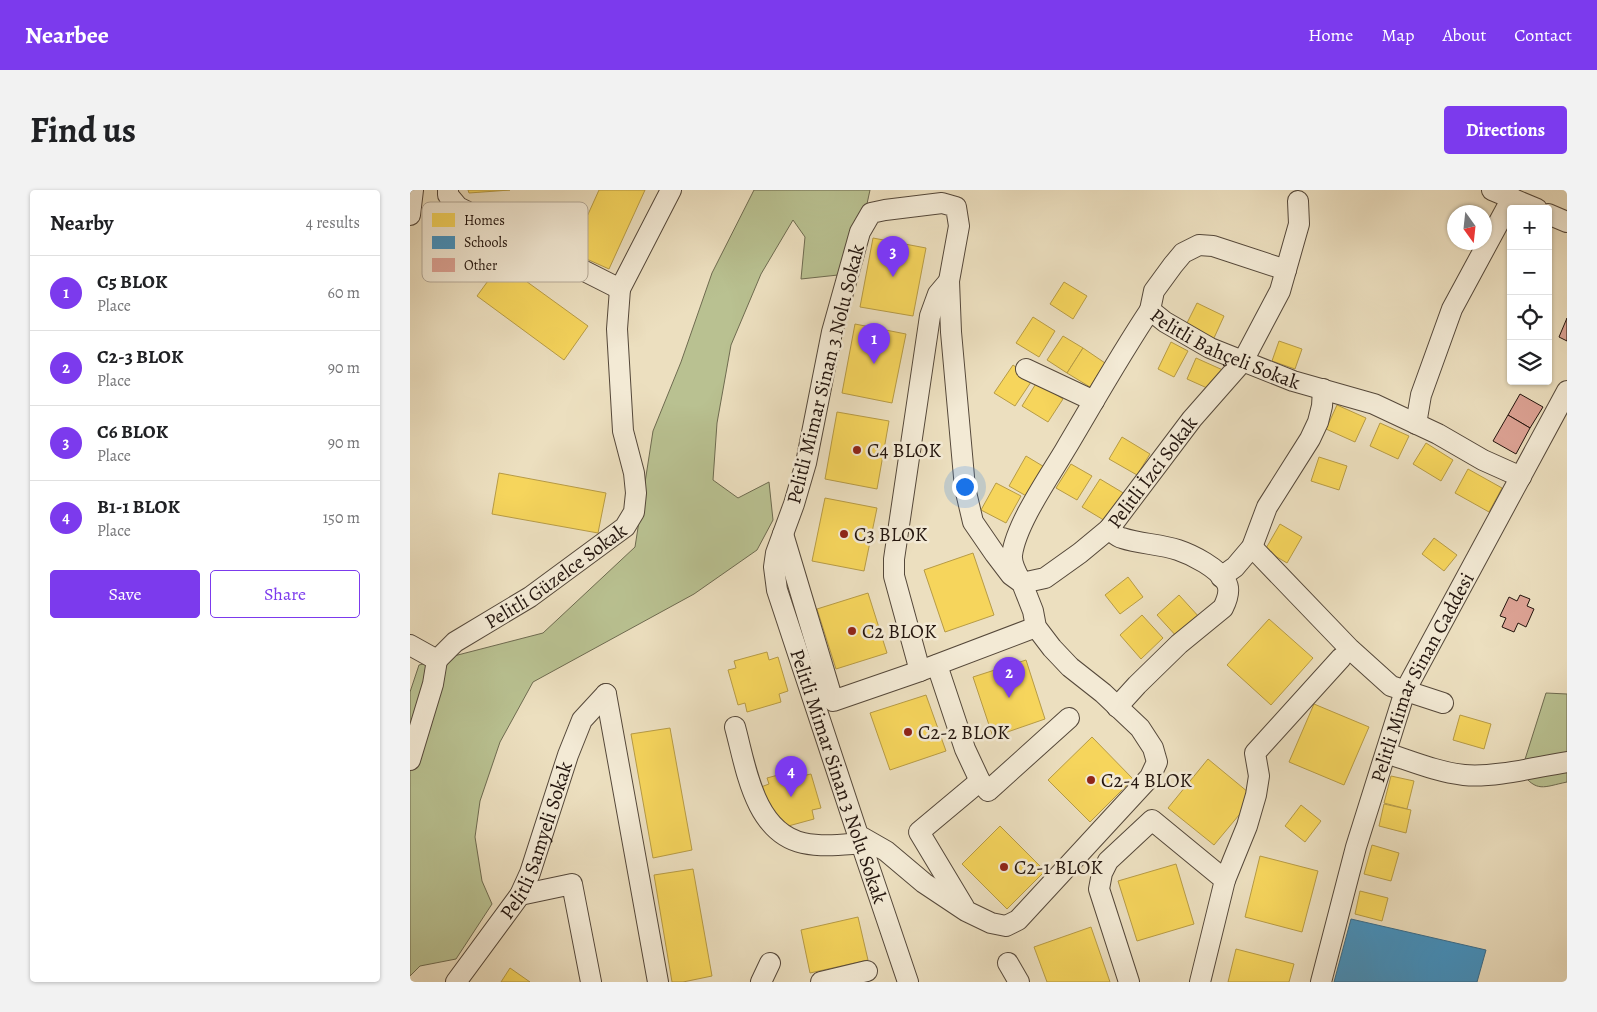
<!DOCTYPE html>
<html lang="en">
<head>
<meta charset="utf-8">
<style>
  :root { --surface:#fff; --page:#f2f2f2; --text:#202124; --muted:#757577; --line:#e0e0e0; --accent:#7c3aed }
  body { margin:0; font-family:Alegreya,serif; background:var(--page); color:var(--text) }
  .controls { position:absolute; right:15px; top:15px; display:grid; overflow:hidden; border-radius:5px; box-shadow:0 1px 4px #0004 }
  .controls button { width:45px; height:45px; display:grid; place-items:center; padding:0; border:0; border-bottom:1px solid var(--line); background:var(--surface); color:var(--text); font:25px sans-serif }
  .compass { position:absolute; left:1037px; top:15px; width:45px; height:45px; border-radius:50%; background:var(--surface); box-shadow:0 1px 4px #0004; rotate:165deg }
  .you { position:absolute; left:554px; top:296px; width:18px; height:18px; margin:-12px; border:4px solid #fff; border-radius:50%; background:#1a73e8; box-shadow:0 0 0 8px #1a73e833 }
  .badge { display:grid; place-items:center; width:32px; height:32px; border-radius:50%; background:var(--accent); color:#fff; font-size:16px; font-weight:700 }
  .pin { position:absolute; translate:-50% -41px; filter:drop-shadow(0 1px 2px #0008) }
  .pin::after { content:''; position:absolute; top:26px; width:18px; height:15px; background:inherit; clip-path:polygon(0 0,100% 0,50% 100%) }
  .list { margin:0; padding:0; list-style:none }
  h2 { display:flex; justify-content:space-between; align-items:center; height:65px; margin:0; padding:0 20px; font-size:21px }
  h2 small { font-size:16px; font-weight:400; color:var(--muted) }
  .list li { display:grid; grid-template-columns:32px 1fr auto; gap:15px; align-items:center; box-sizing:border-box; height:75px; padding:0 20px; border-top:1px solid var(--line) }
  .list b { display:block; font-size:19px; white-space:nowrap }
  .list p { margin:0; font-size:16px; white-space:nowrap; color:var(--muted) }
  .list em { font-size:16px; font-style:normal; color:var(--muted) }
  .actions { display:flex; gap:10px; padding:15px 20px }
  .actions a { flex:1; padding:11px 0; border:1px solid var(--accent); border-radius:5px; text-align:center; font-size:18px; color:var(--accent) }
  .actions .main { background:var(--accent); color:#fff }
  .icon { flex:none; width:28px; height:28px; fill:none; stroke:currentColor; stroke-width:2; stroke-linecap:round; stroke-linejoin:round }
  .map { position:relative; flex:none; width:1157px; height:792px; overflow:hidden; border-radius:5px }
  header { display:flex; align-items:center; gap:30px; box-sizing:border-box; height:70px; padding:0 25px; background:var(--accent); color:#fff }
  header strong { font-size:24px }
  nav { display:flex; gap:28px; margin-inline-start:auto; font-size:18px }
  .intro { display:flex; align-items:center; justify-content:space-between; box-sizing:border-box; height:120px; padding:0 30px }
  h1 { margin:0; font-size:35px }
  .button { padding:12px 22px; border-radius:5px; background:var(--accent); color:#fff; font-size:18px; font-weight:700 }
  main { display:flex; gap:30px; padding:0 30px }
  aside { flex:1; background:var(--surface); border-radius:5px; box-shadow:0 1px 4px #0004 }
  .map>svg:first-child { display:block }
</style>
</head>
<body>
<header>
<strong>Nearbee</strong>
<nav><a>Home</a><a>Map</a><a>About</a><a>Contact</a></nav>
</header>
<div class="intro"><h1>Find us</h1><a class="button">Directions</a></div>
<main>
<aside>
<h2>Nearby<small>4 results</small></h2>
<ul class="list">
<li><span class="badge">1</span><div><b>C5 BLOK</b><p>Place</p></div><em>60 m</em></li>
<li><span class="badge">2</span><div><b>C2-3 BLOK</b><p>Place</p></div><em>90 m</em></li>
<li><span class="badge">3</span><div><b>C6 BLOK</b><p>Place</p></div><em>90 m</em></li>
<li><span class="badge">4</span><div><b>B1-1 BLOK</b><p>Place</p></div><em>150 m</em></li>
</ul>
<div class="actions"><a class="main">Save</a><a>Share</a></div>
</aside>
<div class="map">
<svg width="1157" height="792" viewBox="0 0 1157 792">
  <rect width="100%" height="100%" fill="#ecdfbf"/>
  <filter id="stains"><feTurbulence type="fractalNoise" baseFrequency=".004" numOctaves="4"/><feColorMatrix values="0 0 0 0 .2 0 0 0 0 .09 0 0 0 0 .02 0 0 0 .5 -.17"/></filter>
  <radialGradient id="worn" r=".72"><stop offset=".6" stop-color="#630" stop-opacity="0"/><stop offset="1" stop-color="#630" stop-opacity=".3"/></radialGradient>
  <g fill="#b9c191" stroke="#6e6b50">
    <path d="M344,0H460L455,23L428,85L391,89L395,47L383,30L351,84L321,155L307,233L303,290L328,308L359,292L363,330L347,360L284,404L123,492L90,552L70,611L65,647L72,691L82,714L46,769L10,776L0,786V502L9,475L133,443L225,357L243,241L271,172L302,83Z"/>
    <path d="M1136,503L1157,504V592C1133,597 1127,603 1111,582Z"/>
  </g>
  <g fill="#f6d55c" stroke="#b79b45">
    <path d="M58,0H100L59,3Z"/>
    <path d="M189,0H235L199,79L161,62Z"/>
    <path d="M463,48L516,58L503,126L450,117Z"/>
    <path d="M91,73L178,136L154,170L67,106Z"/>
    <path d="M654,92L677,106L663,129L640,114Z"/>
    <path d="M787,113L814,126L804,148L776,135Z"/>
    <path d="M623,127L645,141L629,167L606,153Z"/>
    <path d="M445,134L496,144L482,213L432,203Z"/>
    <path d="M653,146L673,158L657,183L637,170Z"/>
    <path d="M869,151L892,159L885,179L862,171Z"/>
    <path d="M761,152L778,161L764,187L748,179Z"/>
    <path d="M673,158L695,173L680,197L657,183Z"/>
    <path d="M786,168L815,181L806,202L777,189Z"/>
    <path d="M603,175L623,189L605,216L584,203Z"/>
    <path d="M627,192L653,209L638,232L612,216Z"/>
    <path d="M927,215L956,228L945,252L916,239Z"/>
    <path d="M427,222L479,231L467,299L415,289Z"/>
    <path d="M970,233L999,246L988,269L960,256Z"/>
    <path d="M712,247L740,264L727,285L699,269Z"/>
    <path d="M1016,253L1043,270L1031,291L1003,274Z"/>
    <path d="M616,266L636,278L618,307L599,296Z"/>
    <path d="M909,267L937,276L929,300L901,291Z"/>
    <path d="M661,274L682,286L667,310L646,298Z"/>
    <path d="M1058,279L1092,298L1079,322L1045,303Z"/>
    <path d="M89,283L196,303L188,343L82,324Z"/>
    <path d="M690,289L715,304L697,332L672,317Z"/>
    <path d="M586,293L611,306L596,333L571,320Z"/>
    <path d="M415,308L467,318L454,381L402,371Z"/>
    <path d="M870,334L892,347L877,373L855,360Z"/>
    <path d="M1024,348L1047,365L1034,381L1012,364Z"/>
    <path d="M563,363L584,425L535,442L514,380Z"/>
    <path d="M718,387L733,407L710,424L695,405Z"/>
    <path d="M458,403L477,463L426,479L407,419Z"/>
    <path d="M769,405L790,428L768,448L747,425Z"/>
    <path d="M732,425L753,448L731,469L710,445Z"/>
    <path d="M859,429L903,468L861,515L817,475Z"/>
    <path d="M357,462L359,470L368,467L378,501L369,504L371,512L337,522L335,513L328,515L318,480L326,478L324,471Z"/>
    <path d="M616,470L635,529L583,547L563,487Z"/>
    <path d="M516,505L536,561L480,580L460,523Z"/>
    <path d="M904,514L959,537L934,595L879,572Z"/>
    <path d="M1050,525L1081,534L1074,559L1043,550Z"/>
    <path d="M260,538L282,660L243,668L221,544Z"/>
    <path d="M682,547L723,589L680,632L638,590Z"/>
    <path d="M798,569L844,607L804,655L758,618Z"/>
    <path d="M390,579L392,586L401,584L411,618L402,620L404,629L371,638L351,597L359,594L357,588Z"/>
    <path d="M981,586L1004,591L997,619L974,613Z"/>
    <path d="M974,614L1001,620L996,643L969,636Z"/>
    <path d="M891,615L911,631L895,652L875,636Z"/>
    <path d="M590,636L635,681L597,719L552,674Z"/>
    <path d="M962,655L989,663L981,691L954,684Z"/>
    <path d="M850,666L908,681L892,742L835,727Z"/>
    <path d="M766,674L784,734L727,751L708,691Z"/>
    <path d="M283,679L302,786L273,792H262L244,685Z"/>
    <path d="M950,701L978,708L972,731L945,724Z"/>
    <path d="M448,727L458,770L400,783L391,740Z"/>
    <path d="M681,737L700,792H637L624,757Z"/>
    <path d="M826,759L884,774L879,792H818Z"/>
    <path d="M100,778L120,792H91Z"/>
  </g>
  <path fill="#4393c3" stroke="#396d8d" d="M941,729L1076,760L1067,792H924Z"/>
  <g fill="#dda395" stroke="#23150e">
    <path d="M1157,128V151L1149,147Z"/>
    <path d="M1110,204L1133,217L1120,238L1098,225Z"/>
    <path d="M1098,225L1120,238L1106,264L1083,251Z"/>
    <path d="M1110,405L1120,409L1117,416L1124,419L1116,437L1108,433L1104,442L1092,437L1096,428L1090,426L1099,407L1107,411Z"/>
  </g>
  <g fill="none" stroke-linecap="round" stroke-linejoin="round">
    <g stroke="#55483a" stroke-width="22">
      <g id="minor">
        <path d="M38,0V5L48,17L210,99L261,0"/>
        <path d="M1082,0L1127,19"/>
        <path d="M1138,24L1157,32"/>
        <path d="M0,25L3,0"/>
        <path d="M740,120L744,101L763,75L773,63L789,55L803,56L876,80"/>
        <path d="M616,179L684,211"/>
        <path d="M1006,234L1011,205L1042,119L1102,8"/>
        <path id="s1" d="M699,339L670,363L635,388L612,393C607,384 601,375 602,365C606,334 639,287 655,260C683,213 710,165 740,120L755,132L800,158L883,191L964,214L1028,244L1073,270L1111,287"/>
        <path d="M373,344L423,511L510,481L626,437"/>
        <path d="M842,357L940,459L981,496L1033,513"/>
        <path d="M811,387L825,377L842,357L857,317L900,249L908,232L912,216L913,199"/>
        <path d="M0,455L27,470"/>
        <path id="s2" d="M27,470L45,452L120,407L215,337L224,322L226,303L224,283L213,241L207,139L210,99"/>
        <path d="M527,475L555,559L570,591L578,601L659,528"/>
        <path d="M510,481L484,386V369L520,126L528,104L539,91"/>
        <path d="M196,504L248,792"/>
        <path id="s3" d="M707,517L727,495L769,454L813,418C817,410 821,400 816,392C808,378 783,365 768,360C750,354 730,354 712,348C707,347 703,342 699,339L782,229L833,171L870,101L889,34L888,11"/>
        <path d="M325,537C336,577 344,642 393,653C412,657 432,655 451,653"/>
        <path d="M976,563C1001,571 1027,582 1054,585C1084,588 1126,577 1157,572"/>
        <path d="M0,570L23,494L27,470"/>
        <path id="s4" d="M448,645L476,661L514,693L556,721L581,733L596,736L608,730L740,587L747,572L743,558L730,538L693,503L660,477L642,458L626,437L623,421L612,393L601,385L585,364L563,332L555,298L541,142L539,91L549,36L546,17L532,13L475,20L461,23L450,42L422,142L396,273L384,314L366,363L364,377L367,400L448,645L451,653L498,792"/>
        <path d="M815,690L837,636L846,605L849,586L845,563L931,468"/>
        <path d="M110,705L162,694L181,792"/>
        <path d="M554,717L509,642L570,591"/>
        <path d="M598,773L609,792"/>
        <path id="s5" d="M46,792L110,705L120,683L158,565L172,530L196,504"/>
        <path d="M351,792L360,773"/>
        <path d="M411,792L457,781"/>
        <path d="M719,792L689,699L692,683L698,671L742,630L815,690L790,792"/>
        <path id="s6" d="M911,792L946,657L995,501L1157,201"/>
      </g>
    </g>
    <use href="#minor" stroke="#f3ead5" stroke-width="20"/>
  </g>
  <g fill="#8f2418" stroke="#f3ead5" stroke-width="2">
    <circle cx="447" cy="260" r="5"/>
    <circle cx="434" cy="344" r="5"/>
    <circle cx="442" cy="441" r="5"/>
    <circle cx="498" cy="542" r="5"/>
    <circle cx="681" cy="590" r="5"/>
    <circle cx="594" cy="677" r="5"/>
  </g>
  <g text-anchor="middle" stroke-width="5" stroke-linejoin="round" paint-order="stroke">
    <g font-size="20" fill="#23150e" stroke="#f3ead5">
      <text dy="7" stroke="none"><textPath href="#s1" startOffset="502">Pelitli Bahçeli Sokak</textPath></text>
      <text transform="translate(415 184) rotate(-76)" y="7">Pelitli Mimar Sinan 3 Nolu Sokak</text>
      <text dy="7" stroke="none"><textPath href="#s3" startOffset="376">Pelitli İzci Sokak</textPath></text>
      <text dy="7" stroke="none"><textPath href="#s2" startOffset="146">Pelitli Güzelce Sokak</textPath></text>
      <text dy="7" stroke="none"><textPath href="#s6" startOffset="322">Pelitli Mimar Sinan Caddesi</textPath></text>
      <text dy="7" stroke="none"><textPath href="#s4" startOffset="1701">Pelitli Mimar Sinan 3 Nolu Sokak</textPath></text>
      <text dy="7" stroke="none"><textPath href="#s5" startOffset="165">Pelitli Samyeli Sokak</textPath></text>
    </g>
    <g font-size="20" fill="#23150e" stroke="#f3ead5" text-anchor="start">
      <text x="457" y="267">C4 BLOK</text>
      <text x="444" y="351">C3 BLOK</text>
      <text x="452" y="448">C2 BLOK</text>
      <text x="508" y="549">C2-2 BLOK</text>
      <text x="691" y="597">C2-4 BLOK</text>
      <text x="604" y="684">C2-1 BLOK</text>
    </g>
  </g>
  <rect x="12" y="12" width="166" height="80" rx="8" fill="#f3ead5" stroke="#b5aa99" stroke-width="1"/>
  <rect x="22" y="23" width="23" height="14" fill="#f6d55c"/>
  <rect x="22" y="46" width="23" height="13" fill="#4393c3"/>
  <rect x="22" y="68" width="23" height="14" fill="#dda395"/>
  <g font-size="14" fill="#23150e">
    <text x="54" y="35">Homes</text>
    <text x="54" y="57">Schools</text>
    <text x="54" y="80">Other</text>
  </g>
  <rect width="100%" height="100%" filter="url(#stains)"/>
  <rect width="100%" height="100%" fill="url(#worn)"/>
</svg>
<div class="controls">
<button>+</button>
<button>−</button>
<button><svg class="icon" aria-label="locate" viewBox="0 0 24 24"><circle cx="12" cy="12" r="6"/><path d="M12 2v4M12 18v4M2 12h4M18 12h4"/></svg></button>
<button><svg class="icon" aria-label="layers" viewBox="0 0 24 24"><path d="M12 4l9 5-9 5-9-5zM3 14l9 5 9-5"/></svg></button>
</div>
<svg class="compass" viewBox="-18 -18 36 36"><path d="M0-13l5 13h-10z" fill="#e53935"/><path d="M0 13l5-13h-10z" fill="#757577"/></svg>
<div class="you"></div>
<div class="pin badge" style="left:464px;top:174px">1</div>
<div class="pin badge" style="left:599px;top:508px">2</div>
<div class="pin badge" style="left:483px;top:87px">3</div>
<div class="pin badge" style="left:381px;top:607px">4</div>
</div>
</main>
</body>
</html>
